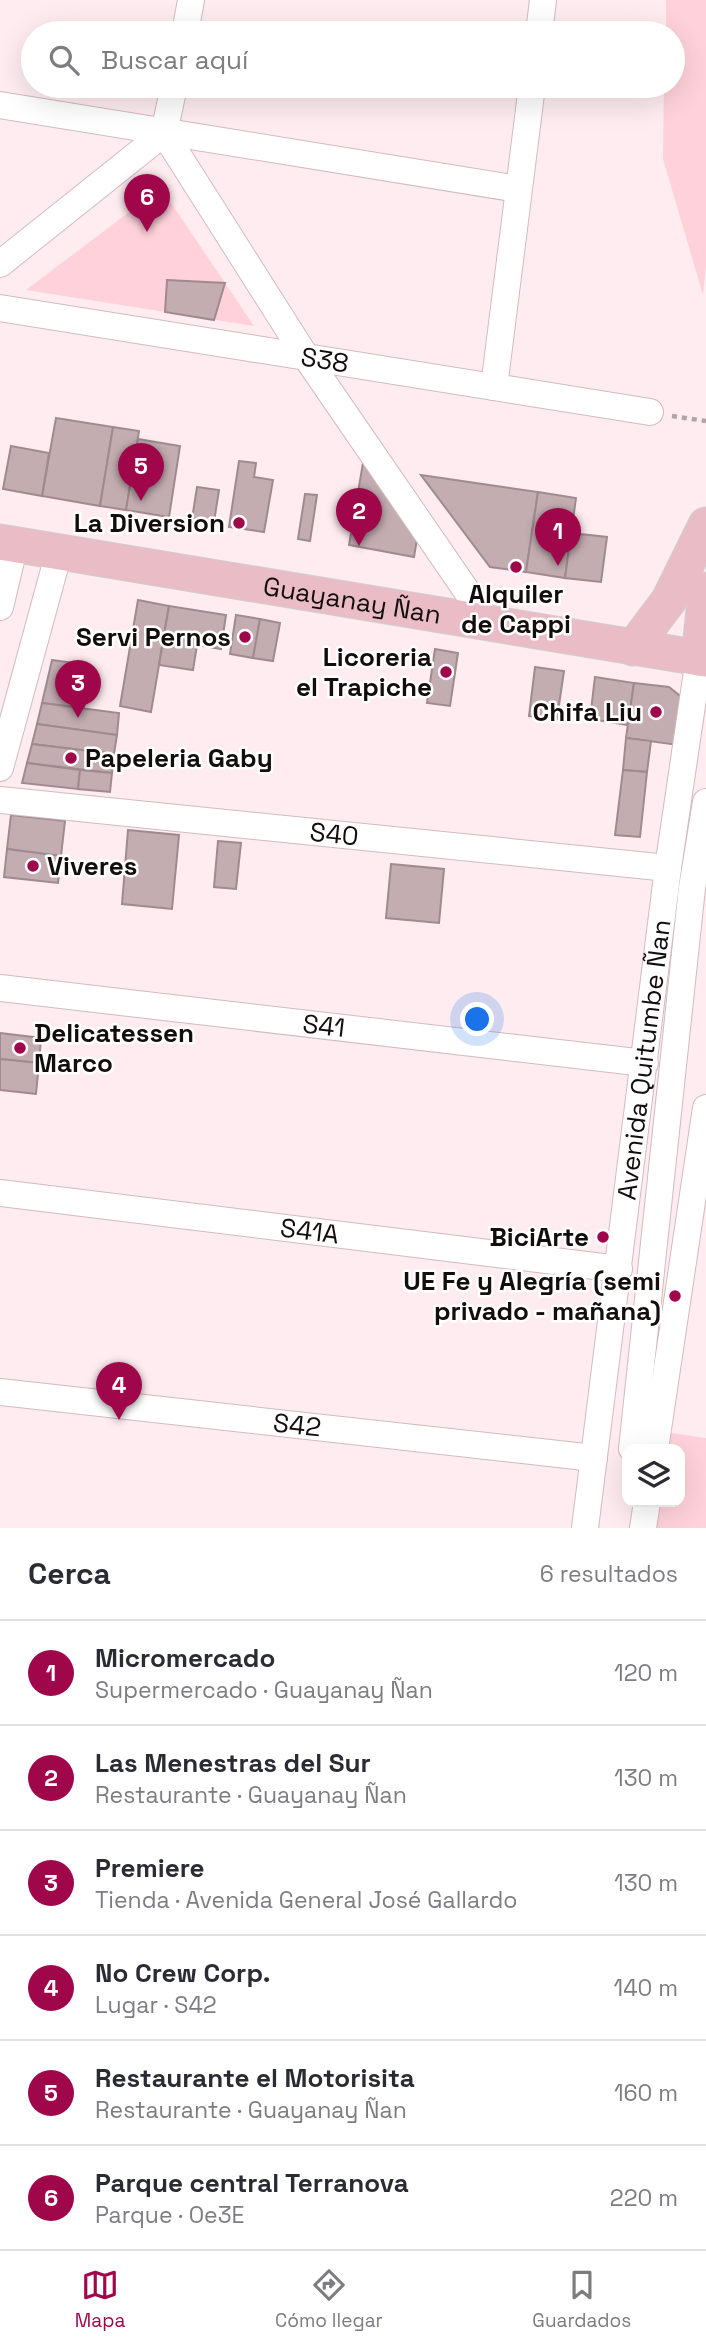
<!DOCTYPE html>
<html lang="es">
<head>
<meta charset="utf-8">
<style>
  :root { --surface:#fff; --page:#f2f2f3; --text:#2b2b33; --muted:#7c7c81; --line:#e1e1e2; --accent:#a0064a }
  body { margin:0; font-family:"Space Grotesk",sans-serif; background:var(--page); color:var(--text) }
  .controls { position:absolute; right:21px; bottom:21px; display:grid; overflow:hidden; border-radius:14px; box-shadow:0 7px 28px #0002 }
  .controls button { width:63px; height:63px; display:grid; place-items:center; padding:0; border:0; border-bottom:2px solid var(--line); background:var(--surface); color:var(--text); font:35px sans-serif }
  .you { position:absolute; left:478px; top:1020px; width:24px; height:24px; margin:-18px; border:5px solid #fff; border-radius:50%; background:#1a73e8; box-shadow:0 0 0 10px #1a73e833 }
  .badge { display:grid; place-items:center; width:46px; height:46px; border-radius:50%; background:var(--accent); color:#fff; font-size:23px; font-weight:700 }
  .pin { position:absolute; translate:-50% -58px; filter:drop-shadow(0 2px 4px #0008) }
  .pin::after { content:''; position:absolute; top:37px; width:24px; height:21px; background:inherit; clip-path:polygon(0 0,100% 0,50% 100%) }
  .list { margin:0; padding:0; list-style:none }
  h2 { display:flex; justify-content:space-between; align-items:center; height:91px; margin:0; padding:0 28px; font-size:30px }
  h2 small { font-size:23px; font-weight:400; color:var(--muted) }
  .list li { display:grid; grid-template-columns:46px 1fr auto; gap:21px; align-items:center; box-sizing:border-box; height:105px; padding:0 28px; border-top:2px solid var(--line) }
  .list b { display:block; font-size:26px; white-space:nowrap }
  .list p { margin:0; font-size:23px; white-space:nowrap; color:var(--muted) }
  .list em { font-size:23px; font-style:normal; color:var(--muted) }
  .icon { flex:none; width:38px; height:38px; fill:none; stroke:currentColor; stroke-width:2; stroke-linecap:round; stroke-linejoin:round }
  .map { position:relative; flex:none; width:706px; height:1528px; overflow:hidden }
  .search { position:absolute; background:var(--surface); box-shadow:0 7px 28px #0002; left:21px; right:21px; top:21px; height:77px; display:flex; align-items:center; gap:18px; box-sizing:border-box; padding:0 24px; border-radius:38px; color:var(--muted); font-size:26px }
  .sheet { height:721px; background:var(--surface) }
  nav { display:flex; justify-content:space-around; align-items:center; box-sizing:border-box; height:98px; border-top:2px solid var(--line); background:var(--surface); font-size:19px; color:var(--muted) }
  nav a { display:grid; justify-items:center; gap:4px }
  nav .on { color:var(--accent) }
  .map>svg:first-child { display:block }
</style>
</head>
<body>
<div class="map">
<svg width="706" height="1528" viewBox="0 0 706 1528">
  <rect width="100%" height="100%" fill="#feecf0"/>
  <g fill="#ffd2db">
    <path d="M666,0H706V266L703,295L663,159L664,86H673V33H666Z"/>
    <path d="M161,188L254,326L26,290Z"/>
    <path d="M671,1433L706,1438V1528H655L659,1502H680V1449H668Z"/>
  </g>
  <g fill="#c3adb1" stroke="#9f8b8f" stroke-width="2">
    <path d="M167,280L225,283L214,320L165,312Z"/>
    <path d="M56,418L113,427L100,506L42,496Z"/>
    <path d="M113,427L139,431L126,510L100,506Z"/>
    <path d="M138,439L180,446L169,517L126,510Z"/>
    <path d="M11,446L49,453L42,496L3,489Z"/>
    <path d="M239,461L256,463L254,477L273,480L264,532L229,527Z"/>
    <path d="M363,463L417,539L414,557L349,545Z"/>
    <path d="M421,475L538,492L526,572L490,567Z"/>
    <path d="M197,487L219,490L214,522L192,519Z"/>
    <path d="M538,492L576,498L565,578L526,572Z"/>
    <path d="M305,494L317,495L310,541L298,539Z"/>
    <path d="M571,533L607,537L601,582L565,578Z"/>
    <path d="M138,600L169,606L151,712L120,706Z"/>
    <path d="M169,606L226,615L221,649L197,645L193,670L159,665Z"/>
    <path d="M236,615L260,619L253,658L230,654Z"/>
    <path d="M260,619L280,623L273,661L253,658Z"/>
    <path d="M435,649L458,653L450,706L427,703Z"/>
    <path d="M52,660L90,665L84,708L42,703Z"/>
    <path d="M535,667L564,671L557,719L529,716Z"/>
    <path d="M595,677L634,683L628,725L590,719Z"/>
    <path d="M634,683L669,687L685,700L678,745L626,738Z"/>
    <path d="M42,703L119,713L117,735L37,724Z"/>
    <path d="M37,724L117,735L114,754L32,744Z"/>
    <path d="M626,738L651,741L647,772L623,770Z"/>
    <path d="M32,744L114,754L112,773L27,763Z"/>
    <path d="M27,763L80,770L78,789L22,783Z"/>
    <path d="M80,770L112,773L110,792L78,789Z"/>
    <path d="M623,770L647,772L640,837L615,835Z"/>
    <path d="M11,815L65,821L61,856L7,849Z"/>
    <path d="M128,830L179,835L172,909L122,904Z"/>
    <path d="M218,841L241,843L236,889L214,887Z"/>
    <path d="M7,849L61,856L58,883L4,877Z"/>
    <path d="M391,864L444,869L439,923L386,918Z"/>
    <path d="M0,1033L41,1038L39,1063L0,1059Z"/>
    <path d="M0,1059L39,1063L36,1094L0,1090Z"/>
  </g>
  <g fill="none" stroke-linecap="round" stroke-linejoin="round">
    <g stroke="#d1bbbf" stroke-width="28">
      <g id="minor">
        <path d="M185,33L191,0"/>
        <path d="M539,33L543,0"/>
        <path d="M0,105L518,189"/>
        <path d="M164,133L306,357L490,625"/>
        <path d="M164,133L174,86"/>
        <path d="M0,264L164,133"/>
        <path id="s1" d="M0,308L650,412"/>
        <path d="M494,387L532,86"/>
        <path d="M0,607L15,544"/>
        <path d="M0,768L59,552"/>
        <path id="s2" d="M0,800L668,868"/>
        <path id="s3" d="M0,988L645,1063"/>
        <path id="s4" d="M0,1193L619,1269"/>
        <path id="s5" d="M0,1392L594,1458"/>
        <path d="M632,1449L692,888L706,802"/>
        <path d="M655,1449L706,1108"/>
        <path id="s6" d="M585,1528L668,868L699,658"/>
        <path d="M643,1528L647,1502"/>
      </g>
    </g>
    <g stroke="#d0cfcf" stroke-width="37">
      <g id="major">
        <path id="s7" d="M0,542L706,659"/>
        <path d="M633,648L669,600L706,525"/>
        <path d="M699,658L706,590"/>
      </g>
    </g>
    <path stroke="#b1a3a6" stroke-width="4.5" stroke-dasharray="5 5" stroke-linecap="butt" d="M672,416L706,421"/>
    <use href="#minor" stroke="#fff" stroke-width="26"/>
    <use href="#major" stroke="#e9bcc6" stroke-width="35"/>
  </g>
  <g fill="#a0064a" stroke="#fff" stroke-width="2.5">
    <circle cx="239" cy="523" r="7"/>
    <circle cx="516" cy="567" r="7"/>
    <circle cx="245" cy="637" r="7"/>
    <circle cx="446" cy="672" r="7"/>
    <circle cx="656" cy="712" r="7"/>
    <circle cx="71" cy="758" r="7"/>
    <circle cx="33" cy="866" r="7"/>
    <circle cx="20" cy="1048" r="7"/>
    <circle cx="603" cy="1237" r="7"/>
    <circle cx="675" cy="1296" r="7"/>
  </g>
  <g text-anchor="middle" stroke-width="5" stroke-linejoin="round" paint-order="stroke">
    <g font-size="26" fill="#140d0e" stroke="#fff">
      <text dy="9" stroke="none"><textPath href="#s1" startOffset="329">S38</textPath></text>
      <text dy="9" stroke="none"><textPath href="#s7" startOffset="357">Guayanay Ñan</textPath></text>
      <text dy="9" stroke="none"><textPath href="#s2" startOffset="336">S40</textPath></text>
      <text dy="9" stroke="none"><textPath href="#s3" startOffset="326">S41</textPath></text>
      <text dy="9" stroke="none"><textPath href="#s6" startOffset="472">Avenida Quitumbe Ñan</textPath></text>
      <text dy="9" stroke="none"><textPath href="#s4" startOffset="312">S41A</textPath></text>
      <text dy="9" stroke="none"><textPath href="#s5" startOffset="299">S42</textPath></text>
    </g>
    <g font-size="26" font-weight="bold" fill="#140d0e" stroke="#fff" text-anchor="end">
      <text x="225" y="532">La Diversion</text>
      <text x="516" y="603" text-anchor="middle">Alquiler<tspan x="516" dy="30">de Cappi</tspan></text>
      <text x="231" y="646">Servi Pernos</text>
      <text x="432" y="666">Licoreria<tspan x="432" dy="30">el Trapiche</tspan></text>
      <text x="642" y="721">Chifa Liu</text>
      <text x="85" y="767" text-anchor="start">Papeleria Gaby</text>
      <text x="47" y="875" text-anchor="start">Viveres</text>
      <text x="34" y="1042" text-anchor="start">Delicatessen<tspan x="34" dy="30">Marco</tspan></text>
      <text x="589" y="1246">BiciArte</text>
      <text x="661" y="1290">UE Fe y Alegría (semi<tspan x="661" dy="30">privado - mañana)</tspan></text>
    </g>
  </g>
</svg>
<div class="controls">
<button><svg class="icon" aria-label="layers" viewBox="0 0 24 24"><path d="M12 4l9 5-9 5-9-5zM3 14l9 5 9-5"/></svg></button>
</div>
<div class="you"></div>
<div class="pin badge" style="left:558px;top:566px">1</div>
<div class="pin badge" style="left:359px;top:546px">2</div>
<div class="pin badge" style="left:78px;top:718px">3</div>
<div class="pin badge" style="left:119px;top:1420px">4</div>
<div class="pin badge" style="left:141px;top:501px">5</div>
<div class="pin badge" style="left:147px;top:232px">6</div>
<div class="search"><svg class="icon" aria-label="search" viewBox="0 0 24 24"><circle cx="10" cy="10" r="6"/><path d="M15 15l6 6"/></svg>Buscar aquí</div>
</div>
<section class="sheet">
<h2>Cerca<small>6 resultados</small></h2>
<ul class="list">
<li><span class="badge">1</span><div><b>Micromercado</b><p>Supermercado · Guayanay Ñan</p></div><em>120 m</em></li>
<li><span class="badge">2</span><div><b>Las Menestras del Sur</b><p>Restaurante · Guayanay Ñan</p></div><em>130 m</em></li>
<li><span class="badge">3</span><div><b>Premiere</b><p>Tienda · Avenida General José Gallardo</p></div><em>130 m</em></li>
<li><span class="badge">4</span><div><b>No Crew Corp.</b><p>Lugar · S42</p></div><em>140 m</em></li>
<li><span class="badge">5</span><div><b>Restaurante el Motorisita</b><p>Restaurante · Guayanay Ñan</p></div><em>160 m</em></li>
<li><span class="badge">6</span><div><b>Parque central Terranova</b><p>Parque · Oe3E</p></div><em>220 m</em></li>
</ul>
</section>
<nav>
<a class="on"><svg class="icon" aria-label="map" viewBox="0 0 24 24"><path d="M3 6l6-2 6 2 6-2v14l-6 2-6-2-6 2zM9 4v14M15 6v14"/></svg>Mapa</a>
<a><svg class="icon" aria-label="directions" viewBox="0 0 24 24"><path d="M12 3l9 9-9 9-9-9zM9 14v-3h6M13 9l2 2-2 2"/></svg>Cómo llegar</a>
<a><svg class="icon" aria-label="saved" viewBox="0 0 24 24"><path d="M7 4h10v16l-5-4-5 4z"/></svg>Guardados</a>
</nav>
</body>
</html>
